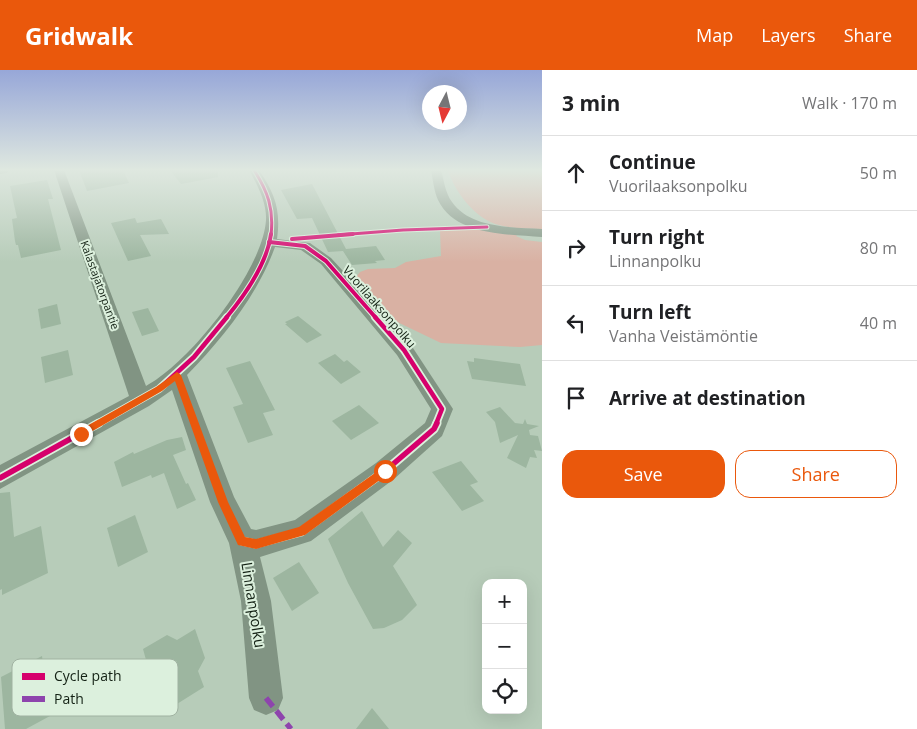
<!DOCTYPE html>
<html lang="en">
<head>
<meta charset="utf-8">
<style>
  :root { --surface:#fff; --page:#f6f6f6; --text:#202124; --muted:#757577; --line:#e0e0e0; --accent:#ea580c }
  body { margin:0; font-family:"Open Sans",sans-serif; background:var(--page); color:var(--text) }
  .controls { position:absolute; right:15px; bottom:15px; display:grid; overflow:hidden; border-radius:10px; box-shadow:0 5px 20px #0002 }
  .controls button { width:45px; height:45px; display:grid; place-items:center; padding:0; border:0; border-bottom:1px solid var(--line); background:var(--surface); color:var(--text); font:25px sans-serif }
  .compass { position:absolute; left:422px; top:15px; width:45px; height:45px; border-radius:50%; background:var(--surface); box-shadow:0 5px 20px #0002; rotate:187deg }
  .stop { position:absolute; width:15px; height:15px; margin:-11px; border:4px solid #ea580c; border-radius:50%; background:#fff }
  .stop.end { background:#ea580c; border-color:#fff; box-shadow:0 1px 5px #0008 }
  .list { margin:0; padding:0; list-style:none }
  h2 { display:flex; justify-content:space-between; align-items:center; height:65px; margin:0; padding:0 20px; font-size:21px }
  h2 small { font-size:16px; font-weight:400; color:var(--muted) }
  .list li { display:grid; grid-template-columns:32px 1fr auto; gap:15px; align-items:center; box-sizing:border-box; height:75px; padding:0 20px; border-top:1px solid var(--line) }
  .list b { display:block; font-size:19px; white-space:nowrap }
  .list p { margin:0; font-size:16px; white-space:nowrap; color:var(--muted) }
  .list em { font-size:16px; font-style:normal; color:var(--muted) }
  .actions { display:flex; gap:10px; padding:15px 20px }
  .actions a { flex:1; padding:11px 0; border:1px solid var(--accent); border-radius:15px; text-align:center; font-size:18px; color:var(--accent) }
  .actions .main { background:var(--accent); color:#fff }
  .icon { flex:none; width:28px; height:28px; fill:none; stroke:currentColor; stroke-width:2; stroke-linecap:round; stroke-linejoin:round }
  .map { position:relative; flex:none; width:542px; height:659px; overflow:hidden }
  header { display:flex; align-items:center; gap:30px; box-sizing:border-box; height:70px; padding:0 25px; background:var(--accent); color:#fff }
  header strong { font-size:24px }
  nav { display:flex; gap:28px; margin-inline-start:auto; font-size:18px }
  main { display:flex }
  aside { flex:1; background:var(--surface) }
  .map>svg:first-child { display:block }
</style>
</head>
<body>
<header>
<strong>Gridwalk</strong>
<nav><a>Map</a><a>Layers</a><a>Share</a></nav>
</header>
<main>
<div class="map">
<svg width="542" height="659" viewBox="0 0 542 659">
  <rect width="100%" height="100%" fill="#b7ccb9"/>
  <g fill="#d9b1a3">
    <path d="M448,100H542V159C528,158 513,159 499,155C476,150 454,121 448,100Z"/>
    <path d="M482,159L519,163L516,166L525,170L542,172V275L520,277L441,273L393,250L356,207L360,202L368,199L395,198L406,192L441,186L440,160Z"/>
  </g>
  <g fill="#9db6a0">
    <path d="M79,100H123L129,113L87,121Z"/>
    <path d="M170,100H218V107L181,114Z"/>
    <path d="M47,110L53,129H48L61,180L21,188L18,175H16L15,171L12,149L17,148L10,116Z"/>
    <path d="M312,114L346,179L376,176L385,190L375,191L377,193L352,195L343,181L328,182L312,148L297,149L281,120Z"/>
    <path d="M135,148L137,153L161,149L169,164L140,165L151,186L128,191L111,153Z"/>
    <path d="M57,234L61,254L41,259L38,239Z"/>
    <path d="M148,238L159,261L142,266L132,242Z"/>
    <path d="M298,246L322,265L307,273L285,254H287L285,252Z"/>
    <path d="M68,280L73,305L45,313L41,287Z"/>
    <path d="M335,284L344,292L347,290L361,302L341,314L318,293Z"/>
    <path d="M474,288L520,294L526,316L472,309L467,291L474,292Z"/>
    <path d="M250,291L275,340L263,343L273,365L248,373L233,337L243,334L226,298Z"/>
    <path d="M359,335L379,353L351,370L332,351Z"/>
    <path d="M500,337L515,353L523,354L525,349L527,354L539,356L529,360L530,365L538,366L542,381L534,380L537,388L530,387L526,398L507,388L518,365L500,373L495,352L486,342Z"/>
    <path d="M182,367L186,380L173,385L186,414L188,413L196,430L177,439L164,403L152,408L151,405L122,417L114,392L133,382L134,384L167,370Z"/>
    <path d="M461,391L478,412L470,415L484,431L462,441L432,402Z"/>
    <path d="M10,422L14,467L41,456L48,503L2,525V519L0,520V423Z"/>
    <path d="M362,441L383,477L398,460L412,473L393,496L417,535L402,550L384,558L373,559L348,513L328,469Z"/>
    <path d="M135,445L148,482L118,497L107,458Z"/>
    <path d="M299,492L319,523L292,541L273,508Z"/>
    <path d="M195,559L205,588L198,601L204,617L161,644L143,579L167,565L177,570Z"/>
    <path d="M42,586L45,613L56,606L61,640L26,659H5L1,607Z"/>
    <path d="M372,638L389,659H356Z"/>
  </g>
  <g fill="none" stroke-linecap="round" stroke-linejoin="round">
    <g fill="#819483" fill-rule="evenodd">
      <path d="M54,100H64L146,316C190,293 263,200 266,150C267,133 257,114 249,100H259C275,124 281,140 277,169L310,173L331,188L411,275L453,339L442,366L394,409L311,471L260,487L271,531L283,628L278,640L266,645L254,640L249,628L241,531L229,473L210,432L172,320L149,336L0,419V395L129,326ZM275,177L301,180L321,194L397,285L431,339L425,353L376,393L295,450L256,460L251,459L234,427L187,305C223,268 257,226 275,177Z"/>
      <path d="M431,100H441C444,110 445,123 452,132C471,159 513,157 542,159V167C508,164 455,166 438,130C434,121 433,110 431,100Z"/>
    </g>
    <path fill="#7f9282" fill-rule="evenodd" d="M0,100H9L7,103L0,104Z"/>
    <path stroke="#8e44ad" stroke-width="5.5" stroke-dasharray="11 5.5" stroke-linecap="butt" d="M266,628L291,659"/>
    <g stroke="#dcf0dd" stroke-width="5">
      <g id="cycleway-far3">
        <path d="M254,100C268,122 274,139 271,165"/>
        <path d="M338,165L403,160L487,157"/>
      </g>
    </g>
    <g stroke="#dcf0dd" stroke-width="6">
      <g id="cycleway-far2">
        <path d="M292,169L353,164"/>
        <path d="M269,172L305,176L326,191L376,248"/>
        <path d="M226,248C245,225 267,194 271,164"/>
      </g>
    </g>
    <g stroke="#dcf0dd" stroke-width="8">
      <g id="cycleway-far1">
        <path d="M375,247L404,280L442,339L436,354"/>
        <path d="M97,354L159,319L194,287L227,247"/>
      </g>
    </g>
    <g stroke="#dcf0dd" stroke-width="9">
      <g id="cycleway">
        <path d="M0,408L99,353"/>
        <path d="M242,471L256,474L301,462L385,401L434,359L437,353"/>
      </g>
    </g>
    <use href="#cycleway-far3" stroke="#d6006c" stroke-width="3"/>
    <use href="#cycleway-far2" stroke="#d6006c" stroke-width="4"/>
    <use href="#cycleway-far1" stroke="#d6006c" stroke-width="4.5"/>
    <use href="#cycleway" stroke="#d6006c" stroke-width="5.5"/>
  </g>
  <linearGradient id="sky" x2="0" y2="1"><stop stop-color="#97a7d8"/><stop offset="0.52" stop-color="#dfe8e0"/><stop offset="1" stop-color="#dfe8e0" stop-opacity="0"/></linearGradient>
  <rect width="542" height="192" fill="url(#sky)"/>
  <path fill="#ea580c" d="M177,302L181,305L228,432L245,467L256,469L299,457L382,398H388V404L305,465L256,479L238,475L218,432L175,311L162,321L84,366H78L77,364L78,361L156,317Z"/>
  <g text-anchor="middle" stroke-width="4" stroke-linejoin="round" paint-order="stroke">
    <g font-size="11" fill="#132114" stroke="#dcf0dd">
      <text transform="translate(100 215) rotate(70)" y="4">Kalastajatorpantie</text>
    </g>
    <g font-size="12" fill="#132114" stroke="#dcf0dd">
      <text transform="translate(379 237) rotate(49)" y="4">Vuorilaaksonpolku</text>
    </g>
    <g font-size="15" fill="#132114" stroke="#dcf0dd">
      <text transform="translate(253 535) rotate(81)" y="5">Linnanpolku</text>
    </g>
  </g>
  <rect x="12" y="589" width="166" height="57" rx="8" fill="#dcf0dd" stroke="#a0b2a1" stroke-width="1"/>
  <rect x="22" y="603" width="23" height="7" fill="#d6006c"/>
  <rect x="22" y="626" width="23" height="6" fill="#8e44ad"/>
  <g font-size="14" fill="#132114">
    <text x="54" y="611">Cycle path</text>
    <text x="54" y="634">Path</text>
  </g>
</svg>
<div class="controls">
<button>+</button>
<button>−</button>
<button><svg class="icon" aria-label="locate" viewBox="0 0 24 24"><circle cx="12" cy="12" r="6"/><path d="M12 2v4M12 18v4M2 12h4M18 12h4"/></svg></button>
</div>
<svg class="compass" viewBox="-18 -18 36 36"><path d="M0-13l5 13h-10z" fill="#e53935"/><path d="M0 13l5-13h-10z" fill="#757577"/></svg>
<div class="stop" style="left:385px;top:401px"></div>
<div class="stop end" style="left:81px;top:364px"></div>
</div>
<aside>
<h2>3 min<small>Walk · 170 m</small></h2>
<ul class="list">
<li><svg class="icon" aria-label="ahead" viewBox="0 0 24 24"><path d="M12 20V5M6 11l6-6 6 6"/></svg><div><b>Continue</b><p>Vuorilaaksonpolku</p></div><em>50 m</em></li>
<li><svg class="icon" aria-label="right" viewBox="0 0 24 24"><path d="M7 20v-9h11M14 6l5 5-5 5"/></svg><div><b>Turn right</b><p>Linnanpolku</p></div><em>80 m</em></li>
<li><svg class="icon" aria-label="left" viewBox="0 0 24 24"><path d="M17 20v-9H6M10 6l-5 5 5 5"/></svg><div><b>Turn left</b><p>Vanha Veistämöntie</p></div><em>40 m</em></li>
<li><svg class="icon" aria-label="arrive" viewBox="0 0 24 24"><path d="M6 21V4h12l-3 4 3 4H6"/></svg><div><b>Arrive at destination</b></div></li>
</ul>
<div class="actions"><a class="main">Save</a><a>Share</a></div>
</aside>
</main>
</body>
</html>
